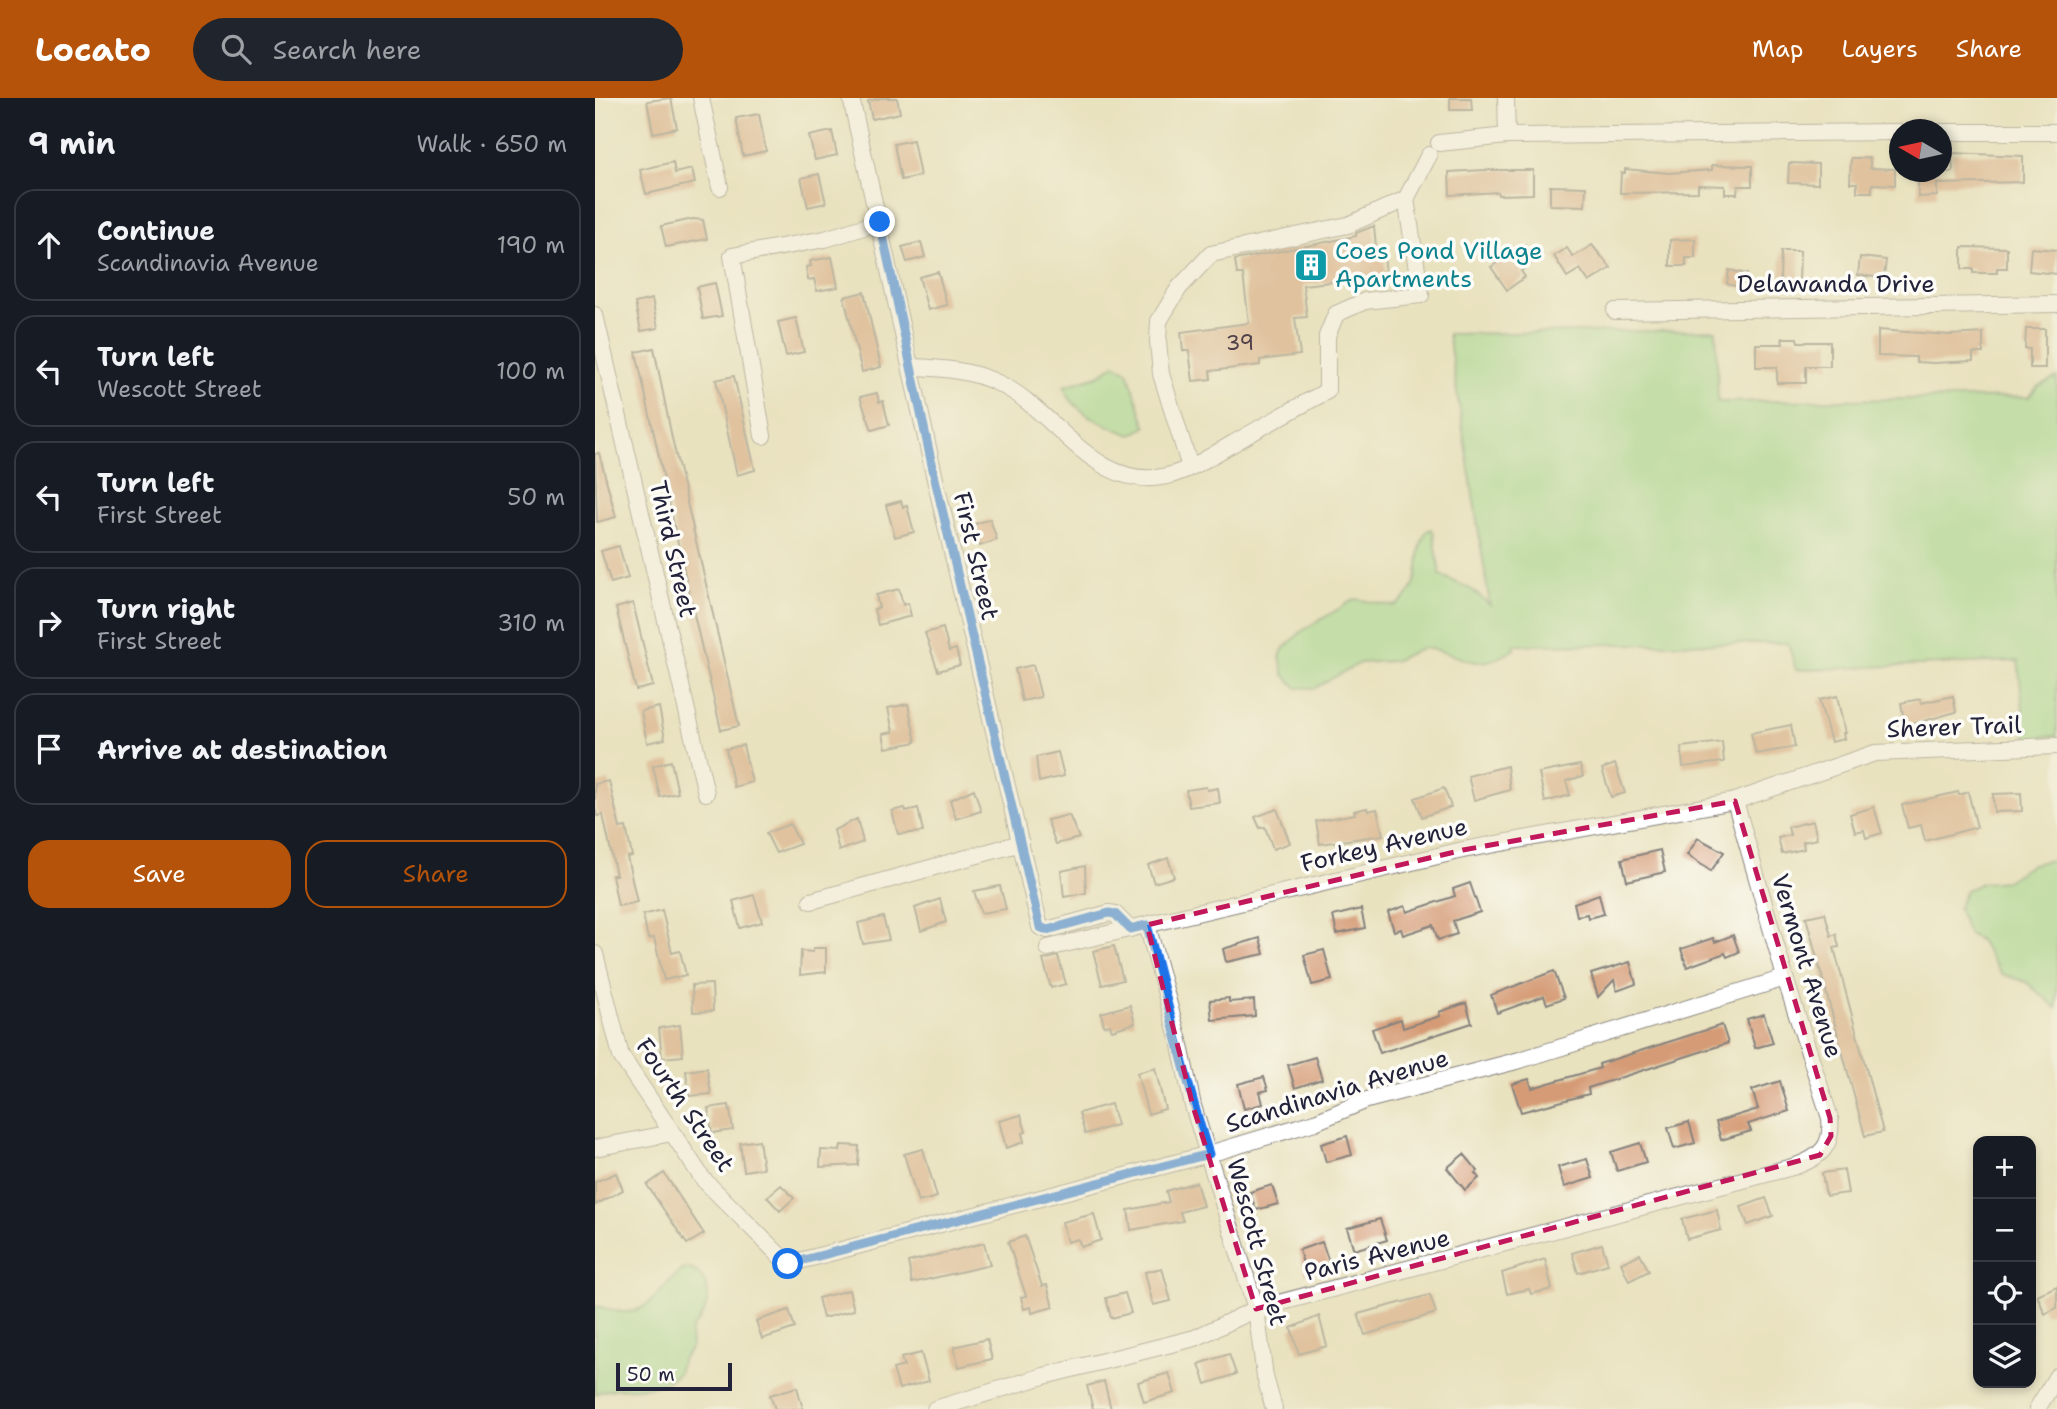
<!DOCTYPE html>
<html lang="en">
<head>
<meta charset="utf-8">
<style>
  :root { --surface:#171b24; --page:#20242c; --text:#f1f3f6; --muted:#9ea1a6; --line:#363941; --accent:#b45309 }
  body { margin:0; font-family:"Shantell Sans",sans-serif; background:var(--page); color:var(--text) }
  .controls { position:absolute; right:21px; bottom:21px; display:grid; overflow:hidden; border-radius:14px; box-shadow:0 4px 10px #0003 }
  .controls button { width:63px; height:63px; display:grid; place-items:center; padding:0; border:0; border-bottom:2px solid var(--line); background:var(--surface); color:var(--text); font:35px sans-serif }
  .compass { position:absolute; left:1294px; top:21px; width:63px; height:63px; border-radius:50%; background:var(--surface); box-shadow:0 4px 10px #0003; rotate:279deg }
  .scale { position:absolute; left:21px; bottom:18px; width:116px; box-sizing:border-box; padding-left:7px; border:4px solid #22223b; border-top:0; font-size:19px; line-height:24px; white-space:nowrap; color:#22223b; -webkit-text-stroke:5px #fdfcf7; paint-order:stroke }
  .stop { position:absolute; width:21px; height:21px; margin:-16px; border:5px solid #1a73e8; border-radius:50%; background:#fff }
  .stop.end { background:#1a73e8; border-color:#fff; box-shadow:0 2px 7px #0008 }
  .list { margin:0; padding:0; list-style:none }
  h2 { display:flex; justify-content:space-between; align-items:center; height:91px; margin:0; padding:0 28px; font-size:30px }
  h2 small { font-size:23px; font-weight:400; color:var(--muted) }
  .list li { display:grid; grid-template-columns:46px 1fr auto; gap:21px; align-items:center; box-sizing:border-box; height:112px; margin:0 14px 14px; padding:0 14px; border:2px solid var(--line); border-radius:21px }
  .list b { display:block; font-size:26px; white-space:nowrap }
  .list p { margin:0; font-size:23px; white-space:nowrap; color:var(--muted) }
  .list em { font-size:23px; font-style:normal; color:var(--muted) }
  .actions { display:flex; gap:14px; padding:21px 28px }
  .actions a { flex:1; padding:16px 0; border:2px solid var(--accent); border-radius:21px; text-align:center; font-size:24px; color:var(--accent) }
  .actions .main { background:var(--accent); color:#fff }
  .icon { flex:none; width:38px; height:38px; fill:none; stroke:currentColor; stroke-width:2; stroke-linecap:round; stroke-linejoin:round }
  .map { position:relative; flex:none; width:1462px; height:1311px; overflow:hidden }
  header { display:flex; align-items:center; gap:42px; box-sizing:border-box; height:98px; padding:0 35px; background:var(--accent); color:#fff }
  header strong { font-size:33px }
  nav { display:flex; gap:38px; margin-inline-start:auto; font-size:24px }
  .search { width:490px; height:63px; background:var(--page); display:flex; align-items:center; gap:18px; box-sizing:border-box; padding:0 24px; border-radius:38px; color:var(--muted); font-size:26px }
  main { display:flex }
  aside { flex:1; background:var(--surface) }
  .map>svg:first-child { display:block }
</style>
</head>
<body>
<header>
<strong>Locato</strong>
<div class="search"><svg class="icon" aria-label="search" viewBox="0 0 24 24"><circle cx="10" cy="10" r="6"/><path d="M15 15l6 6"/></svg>Search here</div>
<nav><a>Map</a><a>Layers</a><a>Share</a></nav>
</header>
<main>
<aside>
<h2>9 min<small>Walk · 650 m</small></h2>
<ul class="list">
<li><svg class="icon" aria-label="ahead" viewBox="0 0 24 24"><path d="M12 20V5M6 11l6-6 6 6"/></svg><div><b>Continue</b><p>Scandinavia Avenue</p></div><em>190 m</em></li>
<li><svg class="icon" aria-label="left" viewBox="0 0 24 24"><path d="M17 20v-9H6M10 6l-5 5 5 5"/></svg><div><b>Turn left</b><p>Wescott Street</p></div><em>100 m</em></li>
<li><svg class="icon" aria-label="left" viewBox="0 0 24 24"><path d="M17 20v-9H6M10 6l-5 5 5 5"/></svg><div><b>Turn left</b><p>First Street</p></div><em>50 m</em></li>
<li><svg class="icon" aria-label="right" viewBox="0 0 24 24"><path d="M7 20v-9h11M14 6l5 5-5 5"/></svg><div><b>Turn right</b><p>First Street</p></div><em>310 m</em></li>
<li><svg class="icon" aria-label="arrive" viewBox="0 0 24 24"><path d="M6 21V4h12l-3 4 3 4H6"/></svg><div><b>Arrive at destination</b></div></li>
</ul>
<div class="actions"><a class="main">Save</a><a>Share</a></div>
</aside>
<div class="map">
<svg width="1462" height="1311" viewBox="0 0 1462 1311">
  <rect width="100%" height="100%" fill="#fdfcf7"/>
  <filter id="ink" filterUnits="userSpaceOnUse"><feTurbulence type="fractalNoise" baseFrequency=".0143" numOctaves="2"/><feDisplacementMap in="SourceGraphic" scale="14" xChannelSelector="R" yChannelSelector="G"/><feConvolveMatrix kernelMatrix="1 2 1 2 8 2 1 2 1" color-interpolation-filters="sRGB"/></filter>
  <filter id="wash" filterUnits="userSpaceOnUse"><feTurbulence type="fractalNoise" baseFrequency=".00686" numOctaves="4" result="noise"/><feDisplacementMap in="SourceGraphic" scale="28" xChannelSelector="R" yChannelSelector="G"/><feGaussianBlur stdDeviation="1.57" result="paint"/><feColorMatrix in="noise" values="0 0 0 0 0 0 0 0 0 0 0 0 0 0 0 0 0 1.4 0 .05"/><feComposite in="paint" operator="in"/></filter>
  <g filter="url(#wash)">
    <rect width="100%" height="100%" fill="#e9e2bf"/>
    <g fill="#99d88d" stroke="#5e7d64" stroke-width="2">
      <path d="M1121,232L1123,304L1434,299L1443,288L1462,279V638L1431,640L1423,563L1201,572L1193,545L919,547L920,551C874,579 871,554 827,550L799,563L765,565L720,590H702L689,577L685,559L688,551L707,533L760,501L800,508C835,486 815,456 832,433L837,431L839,436L845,477L876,491L895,507L853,236Z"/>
      <path d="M520,266L533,274L551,329L536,337C513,328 475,314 469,288L503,278Z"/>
      <path d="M1462,761V910L1431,884L1406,876L1384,842L1373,836L1363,810L1371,792L1386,785L1411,783L1437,766Z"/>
      <path d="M91,1170C109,1173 117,1192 111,1209C109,1218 100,1225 96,1233C94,1238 96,1244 96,1250L87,1261L83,1275C60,1299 27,1284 0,1296V1208C10,1209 18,1213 28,1214C58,1216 69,1181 91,1170Z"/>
    </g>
    <g id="blocks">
      <g fill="#d59b76">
        <path d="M76,0L82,30L58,35L52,3Z"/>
        <path d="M286,0H302L305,15L277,21L273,3Z"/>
        <path d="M855,0H876L877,12H855Z"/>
        <path d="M164,16L171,53L148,58L141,20Z"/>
        <path d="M237,33L242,57L220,62L214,38Z"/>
        <path d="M318,42L325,78L306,82L299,46Z"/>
        <path d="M1357,55L1428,58V84L1342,86V98L1323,99V74H1358Z"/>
        <path d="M1256,60H1275V70L1300,71V87L1277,86V94H1262V85H1255Z"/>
        <path d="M78,64L80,75L97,71L100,85L51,96L45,72Z"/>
        <path d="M1194,65L1223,66V86L1193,85Z"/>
        <path d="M1117,67L1157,68V88H1143L1142,96H1130V88L1103,87V94L1025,95L1026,75H1030V71L1074,75L1117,72Z"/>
        <path d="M890,72H938V96L903,97V94L855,97L854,74Z"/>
        <path d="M224,76L231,105L213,109L206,80Z"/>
        <path d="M955,88L991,89L990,108L955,107Z"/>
        <path d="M98,121L108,122L112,141L71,149L66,128Z"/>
        <path d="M779,128L782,158L789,157L791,178L708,187L712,219L700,220L705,257L665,262V267L615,273L616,281L598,283L594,253H588L586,234L654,225L648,176H642L640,162L761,138V135Z"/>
        <path d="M1100,141V160H1091V168H1075V142Z"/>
        <path d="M326,144L330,159L312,164L307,149Z"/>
        <path d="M930,147L941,162L926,173L930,179L912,192L896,169Z"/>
        <path d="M997,147L1016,170L994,184L985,171L972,179L959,158L972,150L978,159Z"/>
        <path d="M1367,149L1412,150V170H1402V175H1378V171H1367Z"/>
        <path d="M1436,150L1462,152V176L1434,173Z"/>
        <path d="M1186,153H1205L1204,184L1185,183Z"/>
        <path d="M237,159L243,189L222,193L219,181L213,182L211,169L216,168L215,163Z"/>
        <path d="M1265,159L1291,162L1289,180L1263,177Z"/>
        <path d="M1134,172L1152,176L1149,190L1132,186Z"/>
        <path d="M343,174L352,207L333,212L324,179Z"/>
        <path d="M120,185L127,218L108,221L102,189Z"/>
        <path d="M269,194L286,269L267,274L249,199Z"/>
        <path d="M57,201L63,230L46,233L40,205Z"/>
        <path d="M201,220L209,254L191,258L183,224Z"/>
        <path d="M1431,231H1450V270H1435V251H1430Z"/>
        <path d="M1283,232L1355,237L1388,235V255H1378V263L1339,265L1321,264V259L1283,258Z"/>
        <path d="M1187,240H1202L1203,244H1235V268H1211V285H1182V269H1161V246H1188Z"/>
        <path d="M59,250L77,340L144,628L126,632L94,495L41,254Z"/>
        <path d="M139,278L160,372L142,377L121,282Z"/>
        <path d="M282,295L284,304L288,303L294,327L277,332L265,299Z"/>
        <path d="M4,355L21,419L2,424L0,356Z"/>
        <path d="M306,403L308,409L312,408L319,434L300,439L291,407Z"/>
        <path d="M395,421L402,442L385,448L377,427Z"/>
        <path d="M24,448L33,480L16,485L6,453Z"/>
        <path d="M304,491L308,507L313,505L316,518L283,527L279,511L284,510L281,497Z"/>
        <path d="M38,505L58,588L41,592L21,510Z"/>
        <path d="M348,530L354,553L361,551L365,567L343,573L330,535Z"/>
        <path d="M438,567L446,599L427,603L420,571Z"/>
        <path d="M1242,598L1250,635H1248L1249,641L1236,644L1224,602Z"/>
        <path d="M1358,598L1361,614L1310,628L1306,605L1325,601L1326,605Z"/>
        <path d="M313,606L321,644L291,650L288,636L298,634L293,610Z"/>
        <path d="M64,609L70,641L52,645L46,613Z"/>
        <path d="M1196,627L1200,649L1161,656L1156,635Z"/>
        <path d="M1127,644L1129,664L1088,669L1086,649Z"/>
        <path d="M148,647L157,684L139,689L131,651Z"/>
        <path d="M463,654L469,678L444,684L441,659Z"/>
        <path d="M76,663L83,695L65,699L58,668Z"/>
        <path d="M1020,666L1030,695L1016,699L1007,671Z"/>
        <path d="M985,667L988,678L971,683L975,697L950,704L944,675Z"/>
        <path d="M912,668L915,692L879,702L873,678Z"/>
        <path d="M14,683L25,730L31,729L37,758L32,759L42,804L23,808L17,777H21L8,717L2,718L0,710V686Z"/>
        <path d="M611,689L612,692L623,690L625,705L594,709L591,692Z"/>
        <path d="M849,690L856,709L827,719L820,700Z"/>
        <path d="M379,691L386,713L361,721L355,702Z"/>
        <path d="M1363,694L1364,697L1373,694L1382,729L1330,743L1326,727L1313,730L1307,707Z"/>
        <path d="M1426,695L1427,713L1399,714L1398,696Z"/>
        <path d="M1279,709L1287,735L1271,740L1269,732L1260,734L1255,716Z"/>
        <path d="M310,710L311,713L323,710L328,734L303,736L297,713Z"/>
        <path d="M772,710L773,713L782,711L788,737L725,746L721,723L760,716L759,713Z"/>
        <path d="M682,711L695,745L678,751L670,729L665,730L660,719Z"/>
        <path d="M474,717L484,740L461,746L452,722Z"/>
        <path d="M262,721L268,744L244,753L239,732Z"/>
        <path d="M1218,723L1222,741L1208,744L1209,751L1187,756L1183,740L1195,737L1193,729Z"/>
        <path d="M195,726L205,746L181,755L171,735Z"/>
        <path d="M1103,740L1129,754L1116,773L1092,757Z"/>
        <path d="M1065,752L1070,774L1032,783L1027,761Z"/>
        <path d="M573,760L579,779L559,785L553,767Z"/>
        <path d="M490,768L491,795L469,799L466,773Z"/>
        <path d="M875,785L885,814L858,823L862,836L843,842L838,827L808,837L806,831L799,833L793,814L810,808L812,814L860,798L858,791Z"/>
        <path d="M405,788L411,811L386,815L379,793Z"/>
        <path d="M1004,796L1009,816L993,820L992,816L982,818L979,805Z"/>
        <path d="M159,797L167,824L145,830L138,803Z"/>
        <path d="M345,801L351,824L326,833L320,810Z"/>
        <path d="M766,811L770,830L742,836L738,818Z"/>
        <path d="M67,812L77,855L85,853L91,877L69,882L59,840L53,841L48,817Z"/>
        <path d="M1230,815L1236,838L1241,836L1244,849L1239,850L1288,1034L1270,1038L1211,819Z"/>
        <path d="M288,819L294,842L268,846L263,825Z"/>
        <path d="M1138,837L1144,854L1132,859L1130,855L1092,869L1086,851L1118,840L1120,844Z"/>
        <path d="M665,840L669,856L631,864L628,851Z"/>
        <path d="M519,848L528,882L507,887L498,853Z"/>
        <path d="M219,850H231V874L205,877L206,853L218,854Z"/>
        <path d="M729,852L737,882L717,887L709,857Z"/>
        <path d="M463,858L471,886L456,890L448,862Z"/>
        <path d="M1035,864L1041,886L1022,893L1019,882L1003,899L996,876Z"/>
        <path d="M959,873L969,900L952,906L949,898L902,915L896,897Z"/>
        <path d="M117,886L118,913L98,914L97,887Z"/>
        <path d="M634,900V904L659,902L660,918L617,922L615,902Z"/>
        <path d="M871,905L877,925L785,955L777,931L806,921L808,930L845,918L844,914Z"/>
        <path d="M535,907L540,925L517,932L515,927L509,928L506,915Z"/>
        <path d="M1169,916L1178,945L1160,950L1152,921Z"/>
        <path d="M85,927L88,958L67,960L64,930Z"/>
        <path d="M1127,927L1133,945L993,990L994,996L926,1014L917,986L934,981L937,990L1005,970L1004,966Z"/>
        <path d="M720,959L727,981L700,990L693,967Z"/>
        <path d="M112,970L116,996L94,998L91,973Z"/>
        <path d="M560,970L570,1011L553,1016L542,975Z"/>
        <path d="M669,979L673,992L665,994L668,1006L649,1011L643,986Z"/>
        <path d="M1185,983L1194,1013L1153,1026L1156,1033L1126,1042L1121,1024L1163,1011L1157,992Z"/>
        <path d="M516,1006L522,1027L490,1036L484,1015Z"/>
        <path d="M134,1007L138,1032L117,1035L113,1010Z"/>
        <path d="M426,1017L431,1034L427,1035L429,1044L411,1050L404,1023Z"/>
        <path d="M1094,1024L1100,1045L1079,1051L1073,1030Z"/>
        <path d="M752,1038L757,1057L731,1064L726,1046Z"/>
        <path d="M164,1042L168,1070L149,1073L145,1045Z"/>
        <path d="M1045,1045L1051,1064L1022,1073L1016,1054Z"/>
        <path d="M246,1047L264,1048L263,1067L225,1069L226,1052L245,1053Z"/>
        <path d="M328,1051L342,1099L323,1104L309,1056Z"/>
        <path d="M869,1056L883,1073L880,1075L884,1080L870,1092L852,1070Z"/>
        <path d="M992,1061L998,1080L969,1089L963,1069Z"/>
        <path d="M1249,1072L1253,1095L1231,1098L1227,1075Z"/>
        <path d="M21,1075L28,1092L0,1107V1084Z"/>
        <path d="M69,1075L109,1136L92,1146L52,1087Z"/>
        <path d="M601,1084L608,1108L585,1114L588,1123L536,1132L533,1112L574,1104L571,1093Z"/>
        <path d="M186,1087L199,1100L185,1113L172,1099Z"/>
        <path d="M677,1087L683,1106L661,1112L655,1094Z"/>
        <path d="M1171,1100L1178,1118L1153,1127L1146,1109Z"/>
        <path d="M1122,1112L1126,1132L1092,1141L1087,1121Z"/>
        <path d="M499,1116L506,1142L486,1149L483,1141L472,1144L467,1124Z"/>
        <path d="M785,1121L792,1142L759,1152L752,1130Z"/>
        <path d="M430,1138L447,1188L452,1187L458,1209L437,1215L436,1209L429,1211L426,1199L431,1198L413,1144Z"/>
        <path d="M727,1144L734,1164L711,1175L704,1152Z"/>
        <path d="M389,1145L395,1167L317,1185L313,1164Z"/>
        <path d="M1007,1146L1013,1166L983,1175L977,1155Z"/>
        <path d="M1045,1156L1054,1173L1034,1183L1026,1165Z"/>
        <path d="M950,1161L957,1191L936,1196L934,1191L912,1196L907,1175Z"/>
        <path d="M567,1170L576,1203L558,1207L550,1174Z"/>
        <path d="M1462,1188V1210L1450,1216L1442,1197Z"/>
        <path d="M254,1192L259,1212L228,1220L223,1200Z"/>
        <path d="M530,1195L536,1215L516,1220L511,1200Z"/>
        <path d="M835,1197L841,1215L770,1237L763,1216Z"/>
        <path d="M194,1212L200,1230L167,1241L161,1223Z"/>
        <path d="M724,1218L732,1248L704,1256L696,1230Z"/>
        <path d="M392,1241L397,1261L364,1269L359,1249Z"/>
        <path d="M326,1255L334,1283L304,1291L298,1271L309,1268L306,1260Z"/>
        <path d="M634,1256L641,1276L611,1286L604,1266Z"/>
        <path d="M574,1275L580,1295L549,1304L543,1284Z"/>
        <path d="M509,1283L516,1311H498L492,1288Z"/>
        <path d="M202,1289L208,1311H180L175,1297Z"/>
      </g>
    </g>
  </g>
  <g filter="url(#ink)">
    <use href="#blocks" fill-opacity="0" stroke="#86827d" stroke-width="2"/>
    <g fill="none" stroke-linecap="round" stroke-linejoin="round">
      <g stroke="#86827d" stroke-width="18">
        <g id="minor">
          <path d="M106,0L125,89"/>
          <path d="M256,0L340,381L445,829L452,832L514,815L520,816L535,831"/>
          <path d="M911,0L912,38"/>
          <path d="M1346,34H1462"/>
          <path d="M844,45L912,38L1304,34"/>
          <path d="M1020,213L1462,206"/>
          <path d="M0,217L111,695"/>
          <path d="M316,269C347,270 377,272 405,286C461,313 500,395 572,378C596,372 617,357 639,345C670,327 701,310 732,293V238L741,216L770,203L826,197L811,101L834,57"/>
          <path d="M168,338L137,158L230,141L285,124"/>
          <path d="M595,369L566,276L563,243L564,223L584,190L616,156L753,127L811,101"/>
          <path d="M216,803L426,745"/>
          <path d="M552,827L584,943L598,1008L661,1211L670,1279L679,1311"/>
          <path d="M453,850L868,752L1140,703L1280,655L1462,648"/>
          <path d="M0,856L26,958L108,1081L193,1166L614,1056L720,1024L772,1002L925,962L1190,880"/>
          <path d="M0,1050L77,1035"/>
          <path d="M340,1311L449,1278L600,1240L661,1211L1201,1068C1226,1059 1238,1048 1235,1020L1192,886L1140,703"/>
          <path d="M1442,1311L1462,1278"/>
        </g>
      </g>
      <use href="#minor" stroke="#fff" stroke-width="16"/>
    </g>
  </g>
  <g fill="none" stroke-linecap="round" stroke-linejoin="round" filter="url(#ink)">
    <path stroke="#1a73e8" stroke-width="9" d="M193,1166L614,1056C590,981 573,904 552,827L535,831L520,816L514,815L452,832L445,829L340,381L285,124"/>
  </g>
  <path d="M0 0H1462V1311H0ZM1140,703L1235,1020L1236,1038L1225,1057L661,1211L598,1008L552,827L868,752Z" fill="#e9e2bf" fill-opacity=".55" fill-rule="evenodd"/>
  <path fill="none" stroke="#c2185b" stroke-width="5" stroke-dasharray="14 9" stroke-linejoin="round" d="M1140,703L1235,1020L1236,1038L1225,1057L661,1211L598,1008L552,827L868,752Z"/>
  <defs>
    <g id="building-square" transform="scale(1.75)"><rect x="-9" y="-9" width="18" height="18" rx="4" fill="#0f9aa8" stroke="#fdfcf7"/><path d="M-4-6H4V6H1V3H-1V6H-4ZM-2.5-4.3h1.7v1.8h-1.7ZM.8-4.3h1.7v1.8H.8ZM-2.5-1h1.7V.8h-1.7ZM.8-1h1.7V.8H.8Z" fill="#fff"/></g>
  </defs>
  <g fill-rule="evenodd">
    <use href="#building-square" x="716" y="167"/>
  </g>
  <g text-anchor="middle" stroke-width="7" stroke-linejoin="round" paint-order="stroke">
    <g font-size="21" fill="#4f404a">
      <text x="645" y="252">39</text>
    </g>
    <g font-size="24" fill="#0d838f" stroke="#fdfcf7" text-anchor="start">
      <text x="740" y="161">Coes Pond Village<tspan x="740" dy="28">Apartments</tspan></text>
    </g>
    <g font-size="24" fill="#22223b" stroke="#fdfcf7">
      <text x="1241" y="194">Delawanda Drive</text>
      <text transform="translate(78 451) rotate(77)" y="8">Third Street</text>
      <text transform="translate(381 458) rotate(77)" y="8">First Street</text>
      <text transform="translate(1359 629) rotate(-2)" y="8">Sherer Trail</text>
      <text transform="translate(789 747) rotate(-13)" y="8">Forkey Avenue</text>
      <text transform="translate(1212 868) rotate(73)" y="8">Vermont Avenue</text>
      <text transform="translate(742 993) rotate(-17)" y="8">Scandinavia Avenue</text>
      <text transform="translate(90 1007) rotate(56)" y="8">Fourth Street</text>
      <text transform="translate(662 1144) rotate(75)" y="8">Wescott Street</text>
      <text transform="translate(782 1157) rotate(-14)" y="8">Paris Avenue</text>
    </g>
  </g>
</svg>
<div class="controls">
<button>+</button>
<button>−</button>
<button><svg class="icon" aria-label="locate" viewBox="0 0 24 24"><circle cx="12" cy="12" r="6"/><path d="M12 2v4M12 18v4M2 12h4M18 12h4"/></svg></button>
<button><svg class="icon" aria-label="layers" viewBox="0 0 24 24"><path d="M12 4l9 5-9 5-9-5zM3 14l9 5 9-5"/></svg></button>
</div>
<svg class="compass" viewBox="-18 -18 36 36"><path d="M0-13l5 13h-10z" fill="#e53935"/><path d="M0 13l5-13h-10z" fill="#9ea1a6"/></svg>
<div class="scale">50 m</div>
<div class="stop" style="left:193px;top:1166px"></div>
<div class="stop end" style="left:285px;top:124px"></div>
</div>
</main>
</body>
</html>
